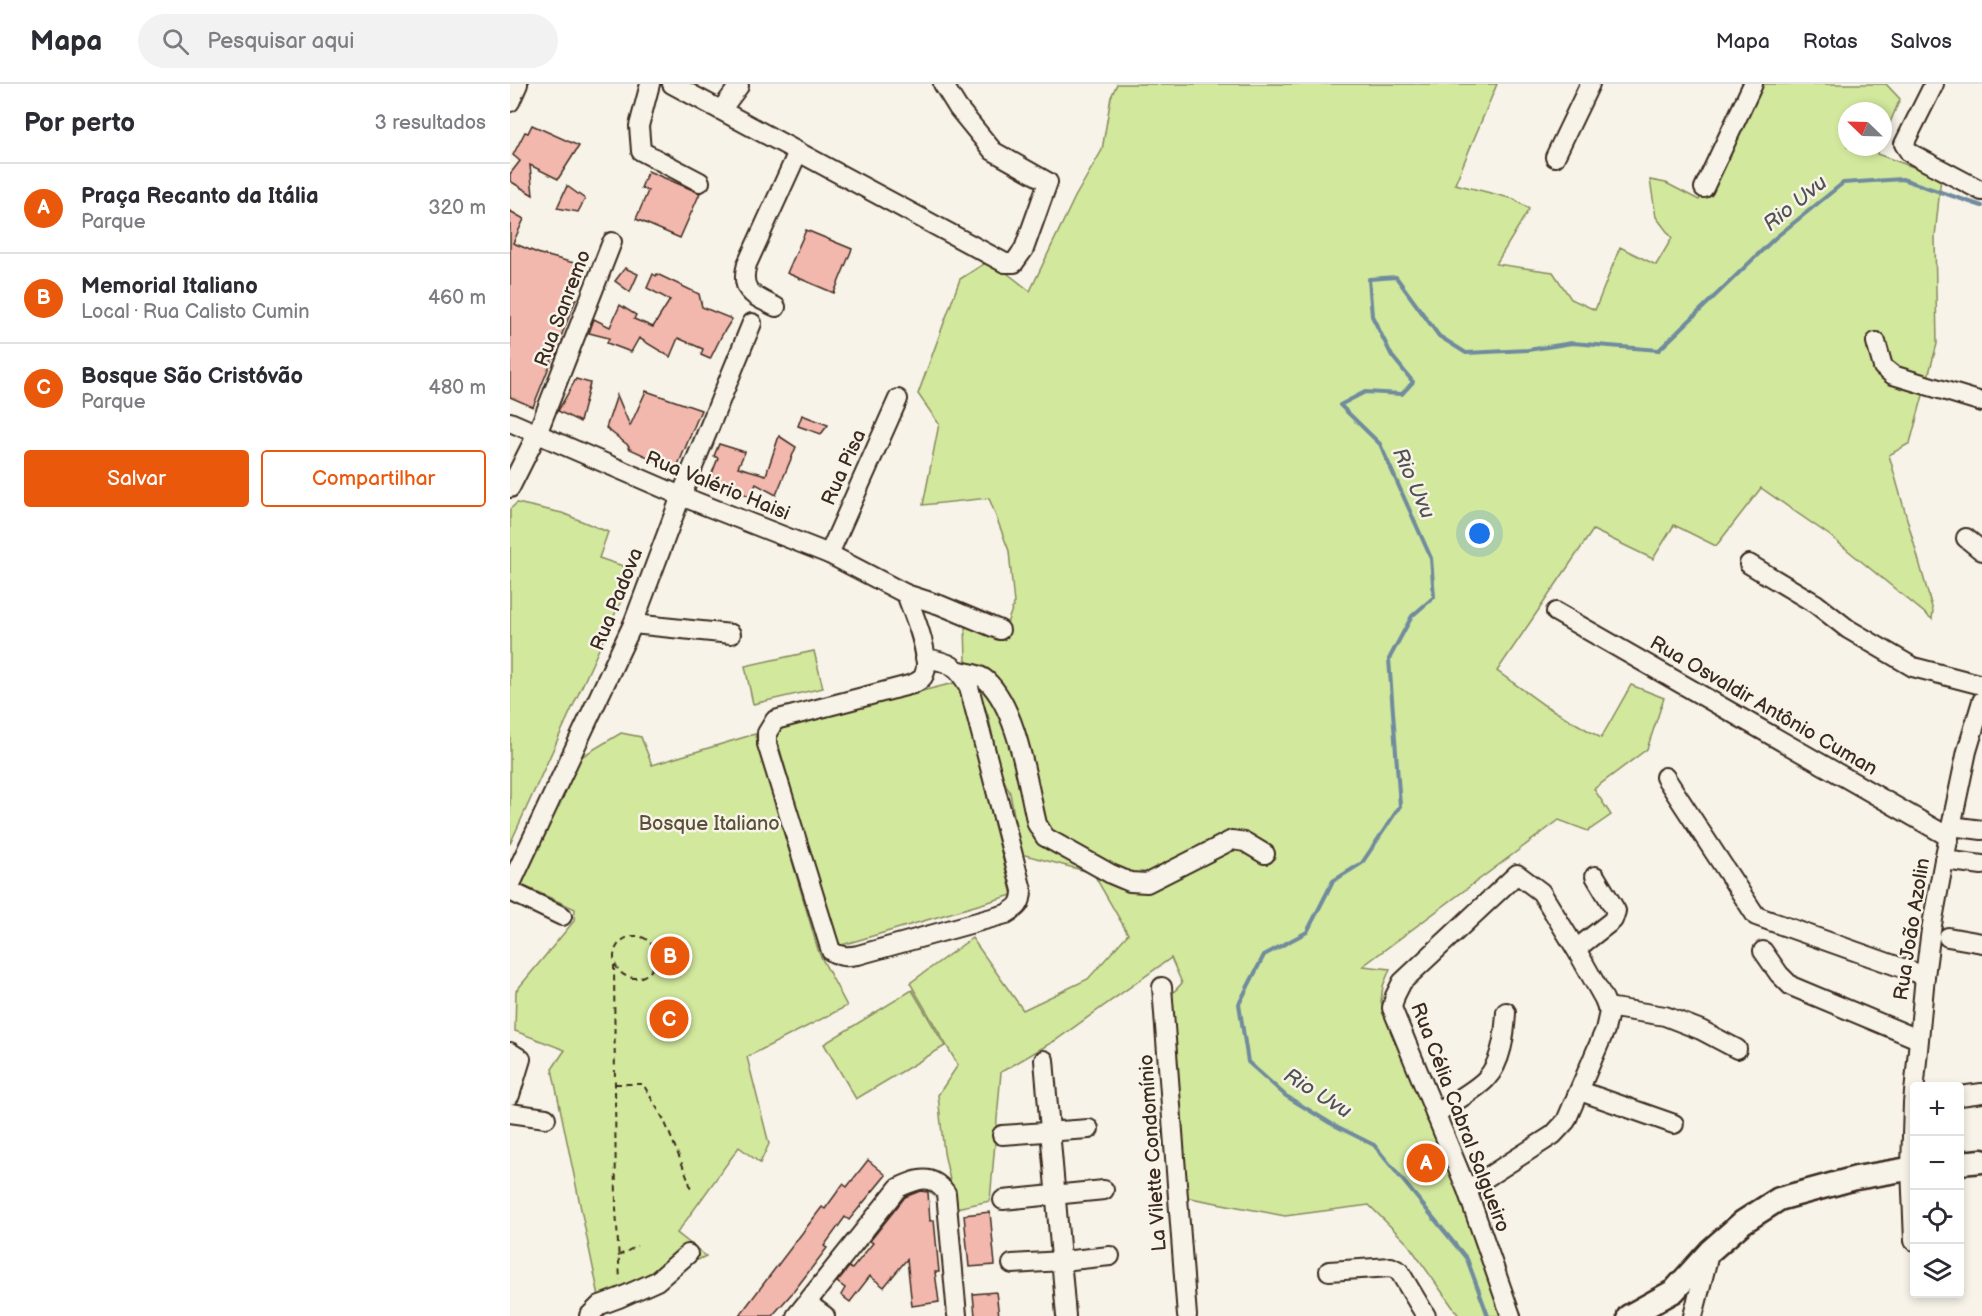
<!DOCTYPE html>
<html lang="pt">
<head>
<meta charset="utf-8">
<style>
  :root { --surface:#fff; --page:#f2f2f3; --text:#2b2b33; --muted:#7c7c81; --line:#e1e1e2; --accent:#ea580c }
  body { margin:0; font-family:"Balsamiq Sans",sans-serif; background:var(--page); color:var(--text) }
  .controls { position:absolute; right:18px; bottom:18px; display:grid; overflow:hidden; border-radius:6px; box-shadow:0 3px 9px #0003 }
  .controls button { width:54px; height:54px; display:grid; place-items:center; padding:0; border:0; border-bottom:2px solid var(--line); background:var(--surface); color:var(--text); font:30px sans-serif }
  .compass { position:absolute; left:1328px; top:18px; width:54px; height:54px; border-radius:50%; background:var(--surface); box-shadow:0 3px 9px #0003; rotate:293deg }
  .you { position:absolute; left:970px; top:450px; width:21px; height:21px; margin:-15px; border:4px solid #fff; border-radius:50%; background:#1a73e8; box-shadow:0 0 0 9px #1a73e833 }
  .badge { display:grid; place-items:center; width:39px; height:39px; border-radius:50%; background:var(--accent); color:#fff; font-size:20px; font-weight:700 }
  .pin { position:absolute; translate:-50% -50%; border:3px solid #fff; box-shadow:0 2px 6px #0006 }
  .list { margin:0; padding:0; list-style:none }
  h2 { display:flex; justify-content:space-between; align-items:center; height:78px; margin:0; padding:0 24px; font-size:26px }
  h2 small { font-size:20px; font-weight:400; color:var(--muted) }
  .list li { display:grid; grid-template-columns:39px 1fr auto; gap:18px; align-items:center; box-sizing:border-box; height:90px; padding:0 24px; border-top:2px solid var(--line) }
  .list b { display:block; font-size:22px; white-space:nowrap }
  .list p { margin:0; font-size:20px; white-space:nowrap; color:var(--muted) }
  .list em { font-size:20px; font-style:normal; color:var(--muted) }
  .actions { display:flex; gap:12px; padding:18px 24px }
  .actions a { flex:1; padding:14px 0; border:2px solid var(--accent); border-radius:6px; text-align:center; font-size:21px; color:var(--accent) }
  .actions .main { background:var(--accent); color:#fff }
  .icon { flex:none; width:33px; height:33px; fill:none; stroke:currentColor; stroke-width:2; stroke-linecap:round; stroke-linejoin:round }
  .map { position:relative; flex:none; width:1472px; height:1232px; overflow:hidden }
  header { display:flex; align-items:center; gap:36px; box-sizing:border-box; height:84px; padding:0 30px; background:var(--surface); border-bottom:2px solid var(--line) }
  header strong { font-size:28px }
  nav { display:flex; gap:33px; margin-inline-start:auto; font-size:21px }
  .search { width:420px; height:54px; background:var(--page); display:flex; align-items:center; gap:15px; box-sizing:border-box; padding:0 21px; border-radius:33px; color:var(--muted); font-size:22px }
  main { display:flex }
  aside { flex:1; background:var(--surface) }
  .map>svg:first-child { display:block }
</style>
</head>
<body>
<header>
<strong>Mapa</strong>
<div class="search"><svg class="icon" aria-label="search" viewBox="0 0 24 24"><circle cx="10" cy="10" r="6"/><path d="M15 15l6 6"/></svg>Pesquisar aqui</div>
<nav><a>Mapa</a><a>Rotas</a><a>Salvos</a></nav>
</header>
<main>
<aside>
<h2>Por perto<small>3 resultados</small></h2>
<ul class="list">
<li><span class="badge">A</span><div><b>Praça Recanto da Itália</b><p>Parque</p></div><em>320 m</em></li>
<li><span class="badge">B</span><div><b>Memorial Italiano</b><p>Local · Rua Calisto Cumin</p></div><em>460 m</em></li>
<li><span class="badge">C</span><div><b>Bosque São Cristóvão</b><p>Parque</p></div><em>480 m</em></li>
</ul>
<div class="actions"><a class="main">Salvar</a><a>Compartilhar</a></div>
</aside>
<div class="map">
<svg width="1472" height="1232" viewBox="0 0 1472 1232">
  <rect width="100%" height="100%" fill="#f7f3e8"/>
  <filter id="ink" filterUnits="userSpaceOnUse"><feTurbulence type="fractalNoise" baseFrequency=".0167" numOctaves="2"/><feDisplacementMap in="SourceGraphic" scale="12" xChannelSelector="R" yChannelSelector="G"/><feConvolveMatrix kernelMatrix="1 2 1 2 8 2 1 2 1" color-interpolation-filters="sRGB"/></filter>
  <g filter="url(#ink)">
    <g fill="#d2e89d" stroke="#86895e" stroke-width="1.5">
      <path d="M607,0H987L945,100L1004,115L1019,125L986,180L1043,188L1061,215L1085,226L1110,163L1146,181L1162,154L1146,133L1140,96L1156,99L1189,116L1246,0H1376L1390,15L1373,55V27H1337V63H1369L1367,70L1431,93L1425,153L1427,260L1400,359L1379,371L1423,527L1422,535L1319,451L1251,404L1206,462L1164,441L1143,475L1083,446L987,587L1034,621L1091,654L1121,601L1154,614L1137,665L1084,705L1101,731L1078,747L1049,736L853,882L880,885L873,902L871,918L976,1173L994,1232H949L898,1160L859,1121L775,1132L670,1112L660,912L672,899L661,874L546,956L491,988L480,1117L446,1124L434,1069L428,1011L448,981L400,899L462,854L513,926L578,895L618,850L583,789L511,770L500,709L491,690L478,631L456,576L455,541L492,553L504,520L499,467L479,414L413,421L429,340L408,310L450,195L480,176L520,207L565,113L592,66L601,13Z"/>
      <path d="M7,419L52,429L98,448L89,474L125,486L0,760V425Z"/>
      <path d="M304,567L313,604L243,620L235,582Z"/>
      <path d="M448,598L502,811L325,863L264,644Z"/>
      <path d="M111,649L131,653L142,681L245,650L309,869L337,922L237,973L259,1060L250,1079L229,1063L167,1149L196,1172L91,1222L42,985L55,966L5,947L6,907L64,837L65,825L5,798L54,683Z"/>
      <path d="M402,906L435,962L346,1015L314,960Z"/>
    </g>
    <g fill="none" stroke-linecap="round" stroke-linejoin="round">
      <path stroke="#6f8b9d" stroke-width="4" d="M978,1232L957,1175L864,1061L820,1039L776,1012L738,978L729,920L754,871L797,848L823,797L852,779L890,722L879,575L902,532L924,513L921,474L870,360L830,321L855,308L892,310L903,298L882,272L862,232L859,195L886,193L929,252L956,269L1018,266L1062,259L1149,266L1265,154L1333,99L1392,95L1472,122"/>
    </g>
    <g fill="#f2b7ad" stroke="#3b2a1e" stroke-width="1.5">
      <path d="M22,41L69,62L48,95L20,81L23,111L0,97V90L10,77L3,71L15,48L18,49Z"/>
      <path d="M138,87L190,109L170,154L126,135L138,107L131,104Z"/>
      <path d="M57,102L75,115L68,128L47,124Z"/>
      <path d="M0,127L14,135L3,159L30,170L68,180L59,212L66,215L23,323L0,313Z"/>
      <path d="M296,146L342,165L324,209L277,189Z"/>
      <path d="M115,184L128,190L120,208L105,197Z"/>
      <path d="M143,190L146,192L147,190L189,210L192,223L222,235L212,251L200,275L191,271L193,265L168,254L160,273L129,254L121,268L97,259L99,254L79,249L84,235L100,243L110,221L126,231L124,235L143,243L160,216L137,204Z"/>
      <path d="M66,295L80,299L70,338L48,327Z"/>
      <path d="M136,307L191,326L166,386L118,364L119,362L96,344L107,311L120,342Z"/>
      <path d="M292,331L318,341L311,350L288,342Z"/>
      <path d="M269,352L286,363L266,411L246,400L240,413L201,392L208,374L204,372L209,360L235,368L228,383L256,391Z"/>
      <path d="M358,1076L376,1091L339,1136L335,1133L314,1162L317,1164L284,1207L262,1232H229L312,1123L315,1125L333,1100L337,1103Z"/>
      <path d="M410,1107L418,1108L420,1137L424,1136L429,1188H425L429,1218L402,1222L397,1175L374,1203L360,1192L340,1218L331,1211L335,1204L327,1198L339,1183L342,1185L363,1159L360,1157L395,1113Z"/>
      <path d="M480,1128L485,1181L459,1183L454,1131Z"/>
      <path d="M486,1208L489,1232H465L463,1210Z"/>
    </g>
    <g fill="none" stroke-linecap="round" stroke-linejoin="round">
      <g stroke="#3b2a1e" stroke-width="22">
        <g id="minor">
          <path d="M140,0L129,42L131,67L190,98"/>
          <path d="M162,0L495,179H504L514,165L538,98L483,67L448,24L433,0"/>
          <path d="M1424,0L1394,60L1400,69L1472,107"/>
          <path d="M0,18L8,0"/>
          <path d="M211,26L229,2L225,0"/>
          <path d="M1045,73L1080,0"/>
          <path d="M1194,104L1243,0"/>
          <path d="M266,223C244,212 229,208 237,180L288,68"/>
          <path d="M1366,258L1373,283L1383,291L1472,318"/>
          <path d="M0,338L171,412L319,470L396,510C403,529 422,572 414,591C412,596 408,597 403,600L265,636L257,649V660L321,867C330,873 337,873 348,871L496,830C507,824 512,820 512,806L459,603C447,581 439,578 415,574"/>
          <path d="M0,404L27,350L102,158"/>
          <path d="M1456,454L1472,467"/>
          <path d="M319,470L388,315"/>
          <path d="M1239,480L1306,520L1338,545L1403,583L1472,601"/>
          <path d="M396,510L430,521L490,546"/>
          <path d="M1046,528L1439,753"/>
          <path d="M123,540L221,550"/>
          <path d="M450,587C458,589 470,590 476,596C508,625 517,699 527,740L535,753L601,790L620,798L637,799L722,756L735,758L755,770"/>
          <path d="M1155,693L1246,832L1415,892"/>
          <path d="M1441,742L1472,746"/>
          <path d="M1434,776L1472,781"/>
          <path d="M0,802L123,540L171,412L242,239"/>
          <path d="M0,807L52,832"/>
          <path d="M1438,853L1472,859"/>
          <path d="M1066,865L1103,836L1106,827L1085,792"/>
          <path d="M1253,867L1269,890L1281,902L1408,955"/>
          <path d="M652,903L677,1232"/>
          <path d="M1097,923L1155,932L1191,946L1227,965"/>
          <path d="M0,968L11,975L0,1011"/>
          <path d="M534,976L556,1232"/>
          <path d="M1070,1007L1164,1040"/>
          <path d="M1450,1012L1472,1009"/>
          <path d="M0,1029L36,1034"/>
          <path d="M925,1030C939,1021 966,1006 976,995C992,978 995,950 996,928"/>
          <path d="M492,1051L579,1045"/>
          <path d="M957,1106L1043,1051L1056,1037L1095,946L1099,928L1094,915L1066,865L1031,808L1007,790L892,898L885,912L882,924L957,1106L1001,1232"/>
          <path d="M493,1116L594,1106"/>
          <path d="M1404,1157L1401,1084L1403,1019L1415,892L1421,846L1434,776L1457,667L1472,617"/>
          <path d="M502,1180L552,1177L600,1172"/>
          <path d="M819,1187L881,1183L889,1187L916,1232"/>
          <path d="M297,1219L315,1232"/>
          <path d="M79,1232L90,1221L109,1214L147,1197L178,1170"/>
          <path d="M286,1232L388,1104C408,1095 421,1089 436,1109L447,1231"/>
          <path d="M1183,1232L1199,1170"/>
        </g>
      </g>
      <g stroke="#3b2a1e" stroke-width="27">
        <g id="major">
          <path d="M1450,1079L1472,1077"/>
          <path d="M1119,1232L1164,1207L1200,1167L1233,1138L1269,1115L1346,1094L1404,1084"/>
        </g>
      </g>
      <g stroke="#3b2a1e" stroke-width="2" stroke-dasharray="6 4.5" stroke-linecap="butt">
        <circle cx="125" cy="873" r="21"/>
        <path d="M104,881L106,1124L110,1196"/>
        <path d="M105,1000H133L154,1036L179,1097L181,1106"/>
        <path d="M108,1172L127,1162"/>
      </g>
      <use href="#minor" stroke="#f7f3e8" stroke-width="18"/>
      <use href="#major" stroke="#f7f3e8" stroke-width="22"/>
    </g>
  </g>
  <g text-anchor="middle" stroke-width="5" stroke-linejoin="round" paint-order="stroke">
    <g font-size="20" fill="#3b2a1e" stroke="#f7f3e8">
      <text transform="translate(52 224) rotate(-69)" y="7">Rua Sanremo</text>
      <text transform="translate(333 383) rotate(-66)" y="7">Rua Pisa</text>
      <text transform="translate(208 401) rotate(22)" y="7">Rua Valério Haisi</text>
      <text transform="translate(106 515) rotate(-68)" y="7">Rua Padova</text>
      <text transform="translate(1254 621) rotate(30)" y="7">Rua Osvaldir Antônio Cuman</text>
      <text transform="translate(1401 845) rotate(-81)" y="7">Rua João Azolin</text>
      <text transform="translate(951 1033) rotate(69)" y="7">Rua Célia Cabral Salgueiro</text>
      <text transform="translate(642 1069) rotate(-94)" y="7">La Vilette Condomínio</text>
    </g>
    <g font-size="20" fill="#595037" stroke="#f7f3e8">
      <text x="199" y="746">Bosque Italiano</text>
    </g>
    <g font-size="21" font-style="italic" fill="#515253" stroke="#f7f3e8">
      <text transform="translate(1285 119) rotate(-39)" y="7">Rio Uvu</text>
      <text transform="translate(904 399) rotate(66)" y="7">Rio Uvu</text>
      <text transform="translate(808 1009) rotate(32)" y="7">Rio Uvu</text>
    </g>
  </g>
</svg>
<div class="controls">
<button>+</button>
<button>−</button>
<button><svg class="icon" aria-label="locate" viewBox="0 0 24 24"><circle cx="12" cy="12" r="6"/><path d="M12 2v4M12 18v4M2 12h4M18 12h4"/></svg></button>
<button><svg class="icon" aria-label="layers" viewBox="0 0 24 24"><path d="M12 4l9 5-9 5-9-5zM3 14l9 5 9-5"/></svg></button>
</div>
<svg class="compass" viewBox="-18 -18 36 36"><path d="M0-13l5 13h-10z" fill="#e53935"/><path d="M0 13l5-13h-10z" fill="#7c7c81"/></svg>
<div class="you"></div>
<div class="pin badge" style="left:916px;top:1079px">A</div>
<div class="pin badge" style="left:160px;top:872px">B</div>
<div class="pin badge" style="left:159px;top:935px">C</div>
</div>
</main>
</body>
</html>
